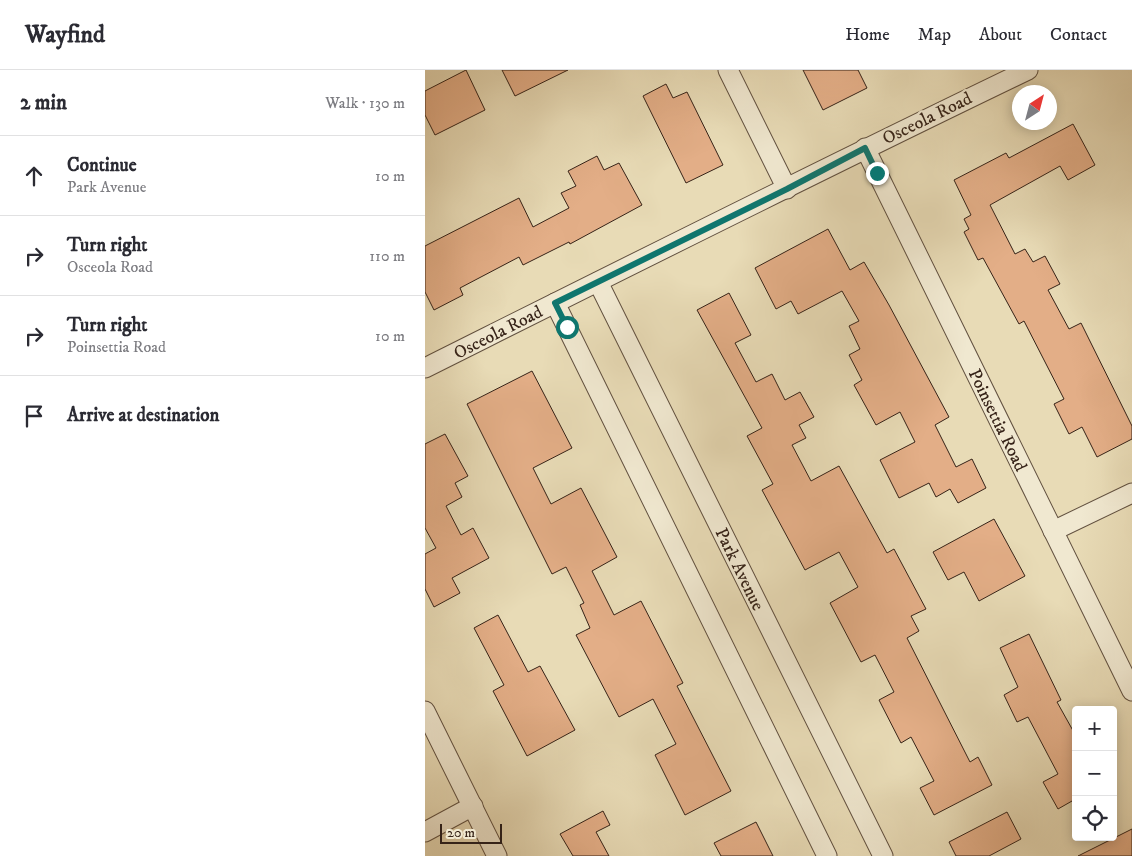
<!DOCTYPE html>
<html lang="en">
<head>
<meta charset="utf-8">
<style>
  :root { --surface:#fff; --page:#f2f2f3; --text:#2b2b33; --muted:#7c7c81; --line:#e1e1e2 }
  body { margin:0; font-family:"IM FELL DW Pica",serif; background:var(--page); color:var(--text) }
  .controls { position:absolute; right:15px; bottom:15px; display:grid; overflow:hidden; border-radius:5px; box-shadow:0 2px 12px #0003 }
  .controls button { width:45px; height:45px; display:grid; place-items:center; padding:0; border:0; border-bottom:1px solid var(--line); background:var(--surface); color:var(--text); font:25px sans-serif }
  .compass { position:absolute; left:587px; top:15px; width:45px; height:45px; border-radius:50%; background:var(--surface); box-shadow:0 2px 12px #0003; rotate:36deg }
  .scale { position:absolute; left:15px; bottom:12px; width:62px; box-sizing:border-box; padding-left:5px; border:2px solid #362318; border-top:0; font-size:14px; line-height:18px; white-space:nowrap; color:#362318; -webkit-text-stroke:4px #f0e8d0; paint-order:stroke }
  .stop { position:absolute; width:15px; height:15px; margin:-11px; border:4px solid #0f766e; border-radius:50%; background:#fff }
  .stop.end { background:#0f766e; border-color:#fff; box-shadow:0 1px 5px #0008 }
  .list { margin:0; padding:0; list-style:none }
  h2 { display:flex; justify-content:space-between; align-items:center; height:65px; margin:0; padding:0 20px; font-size:21px }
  h2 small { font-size:16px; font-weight:400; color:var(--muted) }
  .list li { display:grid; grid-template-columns:32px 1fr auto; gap:15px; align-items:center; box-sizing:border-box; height:80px; padding:0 20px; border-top:1px solid var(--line) }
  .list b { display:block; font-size:19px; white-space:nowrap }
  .list p { margin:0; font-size:16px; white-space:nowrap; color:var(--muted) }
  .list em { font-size:16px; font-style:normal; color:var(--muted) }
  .icon { flex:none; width:28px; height:28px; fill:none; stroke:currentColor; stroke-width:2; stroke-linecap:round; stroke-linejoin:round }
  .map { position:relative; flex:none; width:707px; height:786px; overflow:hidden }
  header { display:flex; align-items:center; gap:30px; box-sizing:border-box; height:70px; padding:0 25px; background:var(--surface); border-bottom:1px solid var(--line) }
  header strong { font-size:24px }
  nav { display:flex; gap:28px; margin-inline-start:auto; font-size:18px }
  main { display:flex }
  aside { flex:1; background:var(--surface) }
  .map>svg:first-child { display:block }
</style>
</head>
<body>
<header>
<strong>Wayfind</strong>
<nav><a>Home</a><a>Map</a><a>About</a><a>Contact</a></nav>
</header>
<main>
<aside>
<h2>2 min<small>Walk · 130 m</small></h2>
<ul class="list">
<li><svg class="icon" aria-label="ahead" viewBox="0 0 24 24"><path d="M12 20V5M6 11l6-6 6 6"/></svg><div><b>Continue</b><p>Park Avenue</p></div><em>10 m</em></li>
<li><svg class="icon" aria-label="right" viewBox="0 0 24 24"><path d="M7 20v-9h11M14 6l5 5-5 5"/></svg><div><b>Turn right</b><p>Osceola Road</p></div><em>110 m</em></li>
<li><svg class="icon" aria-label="right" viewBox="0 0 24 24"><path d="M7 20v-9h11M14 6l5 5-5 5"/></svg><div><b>Turn right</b><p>Poinsettia Road</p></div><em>10 m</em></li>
<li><svg class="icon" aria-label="arrive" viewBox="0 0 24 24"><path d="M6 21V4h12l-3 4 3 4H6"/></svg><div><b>Arrive at destination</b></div></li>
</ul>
</aside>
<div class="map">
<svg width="707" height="786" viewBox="0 0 707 786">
  <rect width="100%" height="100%" fill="#e8dbb6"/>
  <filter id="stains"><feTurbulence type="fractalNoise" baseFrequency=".004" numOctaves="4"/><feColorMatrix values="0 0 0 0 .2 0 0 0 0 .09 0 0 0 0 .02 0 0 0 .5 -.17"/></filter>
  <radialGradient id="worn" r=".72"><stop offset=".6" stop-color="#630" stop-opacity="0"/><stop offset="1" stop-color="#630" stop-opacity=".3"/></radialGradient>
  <g fill="#e3ae87" stroke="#362318">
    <path d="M41,0L60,40L10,65L0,45V21Z"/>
    <path d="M77,0H143L90,26Z"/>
    <path d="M378,0H433L442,18L398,40Z"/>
    <path d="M241,14L248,28L262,22L298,95L261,113L218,26Z"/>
    <path d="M648,54L670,95L643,110L635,96L565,135L590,184L600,179L608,192L620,186L635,214L623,220L644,259L656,253L707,356V369L672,387L657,357L644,364L629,334L639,329L599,251L594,254L558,188L553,190L539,162L544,159L539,149L546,145L529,110L581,83L584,88Z"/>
    <path d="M172,86L179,100L194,93L217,135L145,174L144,172L98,195L94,187L35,218L38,225L9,240L0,222V176L94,128L108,157L144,138L136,123L151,116L143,101Z"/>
    <path d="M403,159L425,200L439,192L464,235L524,347L510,355L531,397L547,389L561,418L533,433L525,419L511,427L504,413L474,428L455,390L490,372L475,342L451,355L429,315L437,310L424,285L435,279L424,256L434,251L417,221L373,244L366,231L351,239L330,198Z"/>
    <path d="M304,223L326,265L310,273L331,312L347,304L360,330L375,322L389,347L374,355L381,368L367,375L386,411L414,396L462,483L469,479L501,539L486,546L494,561L482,568L545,692L553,687L567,715L509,745L495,718L509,711L486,667L476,673L454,630L469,622L450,585L436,592L405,533L433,517L414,482L380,500L337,420L348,414L322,366L337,358L272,240Z"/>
    <path d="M107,301L147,378L108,398L126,434L156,418L192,487L167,501L189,545L216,531L258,613L252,616L306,721L260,745L230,685L251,674L228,629L194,647L151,565L165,558L155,535L159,533L141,497L127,504L42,334Z"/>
    <path d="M20,364L43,406L30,413L37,427L21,436L36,465L48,458L64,488L27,508L35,523L9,537L0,519V484L11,478L0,458V374Z"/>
    <path d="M569,449L600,506L554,531L539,502L523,510L508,482Z"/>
    <path d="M73,545L103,602L115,596L150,660L102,686L68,621L79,615L49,558Z"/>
    <path d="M604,564L636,630L632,632L651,666V737L647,731L633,739L618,712L633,704L603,647L592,652L579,625L593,617L575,578Z"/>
    <path d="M178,741L185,755L171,762L184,786H148L135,764Z"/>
    <path d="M582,742L596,769L564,786H531L524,772Z"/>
    <path d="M331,752L348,786H296L289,773Z"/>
    <path d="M707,759V786H653Z"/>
  </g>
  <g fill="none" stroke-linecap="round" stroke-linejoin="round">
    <g stroke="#625140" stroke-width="21">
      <g id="minor">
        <path d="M303,0L362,119"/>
        <path d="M440,78L707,621"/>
        <path d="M173,212L458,786"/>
        <path d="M130,233L402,786"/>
        <path d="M0,298C200,198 401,97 603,0"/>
        <path d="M628,461L707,423"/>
        <path d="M0,641L72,786"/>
        <path d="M0,762L48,736"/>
      </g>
    </g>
    <use href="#minor" stroke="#f0e8d0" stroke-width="19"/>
  </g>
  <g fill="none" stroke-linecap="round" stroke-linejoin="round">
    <path stroke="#0f766e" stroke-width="6" d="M142,257L130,233L362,119L440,78L452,103"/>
  </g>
  <g text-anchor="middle" stroke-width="4.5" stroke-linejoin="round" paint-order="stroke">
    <g font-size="18" fill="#362318" stroke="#f0e8d0">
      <text transform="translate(502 48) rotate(-26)" y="6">Osceola Road</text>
      <text transform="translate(73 262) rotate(-27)" y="6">Osceola Road</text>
      <text transform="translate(573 350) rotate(64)" y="6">Poinsettia Road</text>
      <text transform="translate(315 499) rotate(64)" y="6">Park Avenue</text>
    </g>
  </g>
  <rect width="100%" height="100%" filter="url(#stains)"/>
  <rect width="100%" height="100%" fill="url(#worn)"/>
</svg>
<div class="controls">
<button>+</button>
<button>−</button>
<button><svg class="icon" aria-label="locate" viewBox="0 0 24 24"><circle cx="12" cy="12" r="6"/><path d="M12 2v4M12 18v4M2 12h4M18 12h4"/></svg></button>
</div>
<svg class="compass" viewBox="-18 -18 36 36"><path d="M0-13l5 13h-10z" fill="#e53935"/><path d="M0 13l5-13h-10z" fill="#7c7c81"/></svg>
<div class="scale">20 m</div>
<div class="stop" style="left:142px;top:257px"></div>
<div class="stop end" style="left:452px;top:103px"></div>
</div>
</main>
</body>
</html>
